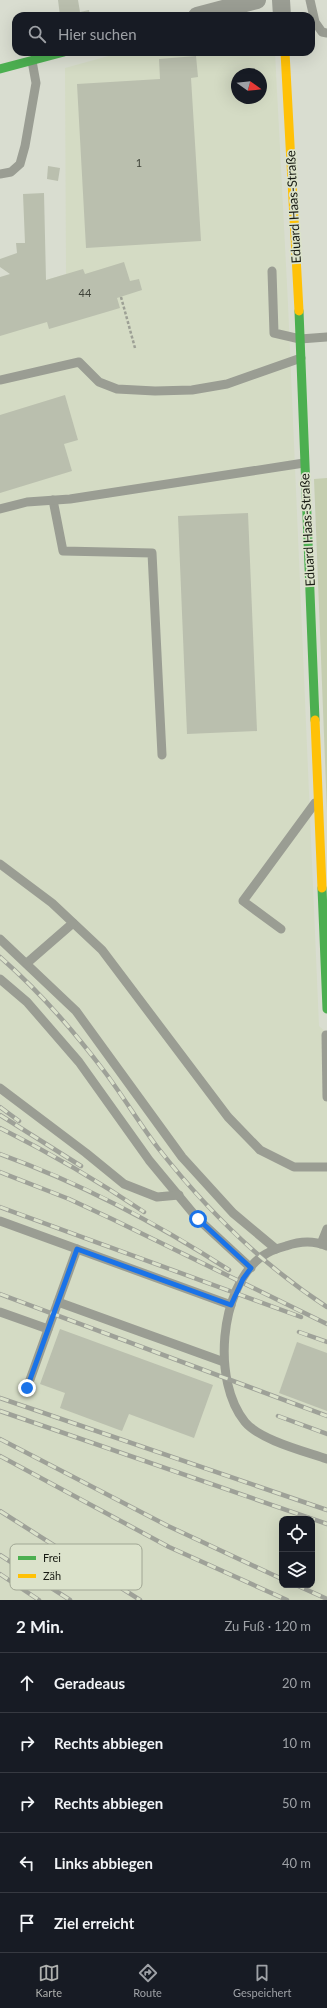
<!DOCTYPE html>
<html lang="de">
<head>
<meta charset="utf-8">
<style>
  :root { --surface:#171b24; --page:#20242c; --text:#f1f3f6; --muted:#9ea1a6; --line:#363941; --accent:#aeb0ae }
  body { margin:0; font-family:Lato,sans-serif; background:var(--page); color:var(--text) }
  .controls { position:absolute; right:12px; bottom:12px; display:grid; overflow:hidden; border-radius:8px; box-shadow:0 4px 16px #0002 }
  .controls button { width:36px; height:36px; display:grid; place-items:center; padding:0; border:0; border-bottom:1px solid var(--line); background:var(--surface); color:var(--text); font:20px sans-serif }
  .compass { position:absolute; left:231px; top:68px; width:36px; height:36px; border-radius:50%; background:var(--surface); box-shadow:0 4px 16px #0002; rotate:105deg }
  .stop { position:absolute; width:12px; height:12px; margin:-9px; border:3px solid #1a73e8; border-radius:50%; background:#fff }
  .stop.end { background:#1a73e8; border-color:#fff; box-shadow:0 1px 4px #0008 }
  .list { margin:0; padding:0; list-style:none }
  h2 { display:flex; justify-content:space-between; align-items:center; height:52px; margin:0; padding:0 16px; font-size:17px }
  h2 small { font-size:13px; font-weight:400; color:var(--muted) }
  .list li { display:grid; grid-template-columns:26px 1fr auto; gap:12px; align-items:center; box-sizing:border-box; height:60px; padding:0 16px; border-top:1px solid var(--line) }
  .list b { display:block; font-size:15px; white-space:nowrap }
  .list em { font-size:13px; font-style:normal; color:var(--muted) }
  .icon { flex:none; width:22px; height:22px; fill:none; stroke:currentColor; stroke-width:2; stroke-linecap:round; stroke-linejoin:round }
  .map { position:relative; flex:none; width:327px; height:1600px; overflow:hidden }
  .search { position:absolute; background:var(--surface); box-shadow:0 4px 16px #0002; left:12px; right:12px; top:12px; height:44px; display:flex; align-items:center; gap:10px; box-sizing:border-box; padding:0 14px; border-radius:12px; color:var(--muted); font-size:15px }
  .sheet { height:352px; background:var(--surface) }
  nav { display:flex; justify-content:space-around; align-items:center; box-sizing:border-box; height:56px; border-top:1px solid var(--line); background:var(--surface); font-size:11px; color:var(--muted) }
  nav a { display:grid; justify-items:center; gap:2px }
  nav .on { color:var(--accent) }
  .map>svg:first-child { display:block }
</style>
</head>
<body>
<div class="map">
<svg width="327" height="1600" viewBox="0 0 327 1600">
  <rect width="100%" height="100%" fill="#d9ddd0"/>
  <path fill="#d4dbc4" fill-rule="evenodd" d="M123,52H275L288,304L319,1026L327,1033V1600H0V277L36,283L66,274L65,68ZM237,74H261V98H237ZM282,1519H312V1585H282Z"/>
  <path fill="#c5ceb0" d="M327,478V812L314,479Z"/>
  <g fill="#babfae">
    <path d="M58,0H78L80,12L89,10L90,16H60Z"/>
    <path d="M196,56L198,77L191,78L201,241L86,248L77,84L160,79L159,59Z"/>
    <path d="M48,166L60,168L58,181L47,179Z"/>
    <path d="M44,193L46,280L83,269L85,274L124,262L130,281L139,279L142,290L117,298L120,308L49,329L47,322L0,336V277L10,274L0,267V259L17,253L16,243H25L23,194Z"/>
    <path d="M65,395L78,440L64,444L72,471L0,493V415Z"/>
    <path d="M248,513L257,731L187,734L178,516Z"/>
    <path d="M60,1329L213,1385L194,1438L129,1414L122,1431L60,1408L65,1393L40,1384Z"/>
    <path d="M297,1342L327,1353V1411L279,1393Z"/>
  </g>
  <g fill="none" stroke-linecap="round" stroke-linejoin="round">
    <path stroke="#9da095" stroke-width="2.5" stroke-dasharray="3 2" stroke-linecap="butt" d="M121,297L135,348"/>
    <g stroke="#9a9d93" stroke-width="9">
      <path d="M310,0L315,22L322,32L327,33"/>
      <path d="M0,174L11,172L20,164L25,146L36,83L32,61"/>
      <path d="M272,271L274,333L300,339L327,337"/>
      <path d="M0,380L79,362L99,382L117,389L155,391L192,390L227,384L301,358"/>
      <path d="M53,500L63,551L152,553L162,755"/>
      <path d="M0,509L27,502L70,499L304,463"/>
      <path d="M0,864L52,903L102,950L228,1117L260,1150L294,1167H327"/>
      <path d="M281,929L243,901L315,803"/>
      <path d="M0,939L76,1011L182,1157L233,1213L276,1249"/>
      <path d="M27,963L73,923"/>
      <path d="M0,979L27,1002L79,1062L149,1160L198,1219L251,1268"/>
      <path d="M326,1035L327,1097"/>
      <path d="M0,1088L86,1153L124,1184L157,1197L179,1195"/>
      <path d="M0,1221L231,1305"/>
      <path d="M321,1244L327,1229"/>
      <path d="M327,1246C313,1240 300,1241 286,1246C278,1248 268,1252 261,1257C219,1289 212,1382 245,1422C260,1440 304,1451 327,1459"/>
      <path d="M58,1302L224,1362"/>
      <path d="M0,1312L48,1329"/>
      <path d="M27,1388L77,1249"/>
    </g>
    <g stroke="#9a9d93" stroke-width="18">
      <path d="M281,0L282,16"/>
      <path d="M197,16L257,0"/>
    </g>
    <g stroke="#4caf50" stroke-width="9">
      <path d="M0,69L64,52"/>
      <path d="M299,311L315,720"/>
      <path d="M322,888L327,1009"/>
    </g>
    <g stroke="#ffc107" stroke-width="9">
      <path d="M285,52L299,311"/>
      <path d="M315,720L322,888"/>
    </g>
    <g stroke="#9ea198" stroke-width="4.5">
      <g id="rail">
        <path d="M0,957C39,991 73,1030 104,1071C123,1096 139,1123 158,1148C206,1209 261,1264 327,1307"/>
        <path d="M0,1107L19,1121"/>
        <path d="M0,1115L81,1166"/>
        <path d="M0,1128C50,1153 98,1181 144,1212"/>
        <path d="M0,1154C83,1184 155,1222 229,1270"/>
        <path d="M0,1172L69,1199L112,1219L327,1324"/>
        <path d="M0,1207L301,1317"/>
        <path d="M0,1294L327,1416"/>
        <path d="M299,1332L327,1342"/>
        <path d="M0,1398L327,1510"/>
        <path d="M0,1411L327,1524"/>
        <path d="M278,1416L327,1434"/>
        <path d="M0,1439L168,1526L282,1579"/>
        <path d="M0,1456L169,1547L287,1600"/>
        <path d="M0,1511L140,1600"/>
        <path d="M0,1555L70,1600"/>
        <path d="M0,1574L39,1600"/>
        <path d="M296,1585L327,1599"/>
      </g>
    </g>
    <use href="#rail" stroke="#dbe2cb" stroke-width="3" stroke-dasharray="9" stroke-linecap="butt"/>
  </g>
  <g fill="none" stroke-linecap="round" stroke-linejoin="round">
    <path stroke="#1a73e8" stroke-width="5" d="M27,1388L77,1249L231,1305L243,1279L251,1268L198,1219"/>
  </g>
  <g text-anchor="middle" stroke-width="3.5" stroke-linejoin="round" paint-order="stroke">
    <g font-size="11" fill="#40443a">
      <text x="139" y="167">1</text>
      <text x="85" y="297">44</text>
    </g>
    <g font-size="13" fill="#181b13" stroke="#dbe2cb">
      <text transform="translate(293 207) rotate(-93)" y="5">Eduard Haas-Straße</text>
      <text transform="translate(307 530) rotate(-93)" y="5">Eduard Haas-Straße</text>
    </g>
  </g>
  <rect x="10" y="1544" width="132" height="46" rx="6" fill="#dbe2cb" stroke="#a0a694" stroke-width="1"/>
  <rect x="18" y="1556" width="18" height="4" fill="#4caf50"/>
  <rect x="18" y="1574" width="18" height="4" fill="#ffc107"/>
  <g font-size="11" fill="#181b13">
    <text x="43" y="1562">Frei</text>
    <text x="43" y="1580">Zäh</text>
  </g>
</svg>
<div class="controls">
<button><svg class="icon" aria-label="locate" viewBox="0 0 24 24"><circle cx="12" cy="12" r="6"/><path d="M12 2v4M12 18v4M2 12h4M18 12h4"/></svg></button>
<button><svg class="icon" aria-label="layers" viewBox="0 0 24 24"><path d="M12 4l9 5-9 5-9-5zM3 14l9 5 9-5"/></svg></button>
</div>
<svg class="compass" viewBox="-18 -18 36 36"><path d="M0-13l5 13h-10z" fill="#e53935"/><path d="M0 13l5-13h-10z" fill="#9ea1a6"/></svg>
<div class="stop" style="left:198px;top:1219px"></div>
<div class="stop end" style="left:27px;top:1388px"></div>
<div class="search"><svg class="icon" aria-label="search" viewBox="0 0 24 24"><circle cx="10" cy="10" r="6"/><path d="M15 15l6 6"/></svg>Hier suchen</div>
</div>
<section class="sheet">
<h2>2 Min.<small>Zu Fuß · 120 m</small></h2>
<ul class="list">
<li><svg class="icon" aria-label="ahead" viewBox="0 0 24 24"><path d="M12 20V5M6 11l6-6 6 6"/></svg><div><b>Geradeaus</b></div><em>20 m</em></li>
<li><svg class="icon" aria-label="right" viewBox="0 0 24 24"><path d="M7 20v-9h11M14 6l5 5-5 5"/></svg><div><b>Rechts abbiegen</b></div><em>10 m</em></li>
<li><svg class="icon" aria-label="right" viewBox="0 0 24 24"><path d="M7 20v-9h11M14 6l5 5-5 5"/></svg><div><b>Rechts abbiegen</b></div><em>50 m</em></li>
<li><svg class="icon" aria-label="left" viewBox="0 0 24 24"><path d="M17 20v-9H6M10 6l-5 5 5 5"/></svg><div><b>Links abbiegen</b></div><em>40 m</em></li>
<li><svg class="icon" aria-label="arrive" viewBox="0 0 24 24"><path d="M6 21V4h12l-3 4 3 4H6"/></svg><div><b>Ziel erreicht</b></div></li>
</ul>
</section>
<nav>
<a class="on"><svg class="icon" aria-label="map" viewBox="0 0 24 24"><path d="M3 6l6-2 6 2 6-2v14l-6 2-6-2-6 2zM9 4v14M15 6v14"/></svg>Karte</a>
<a><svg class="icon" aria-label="directions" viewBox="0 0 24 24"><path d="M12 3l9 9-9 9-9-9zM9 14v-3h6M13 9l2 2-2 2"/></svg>Route</a>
<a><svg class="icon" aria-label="saved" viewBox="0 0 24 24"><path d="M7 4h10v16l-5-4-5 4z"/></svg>Gespeichert</a>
</nav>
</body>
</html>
